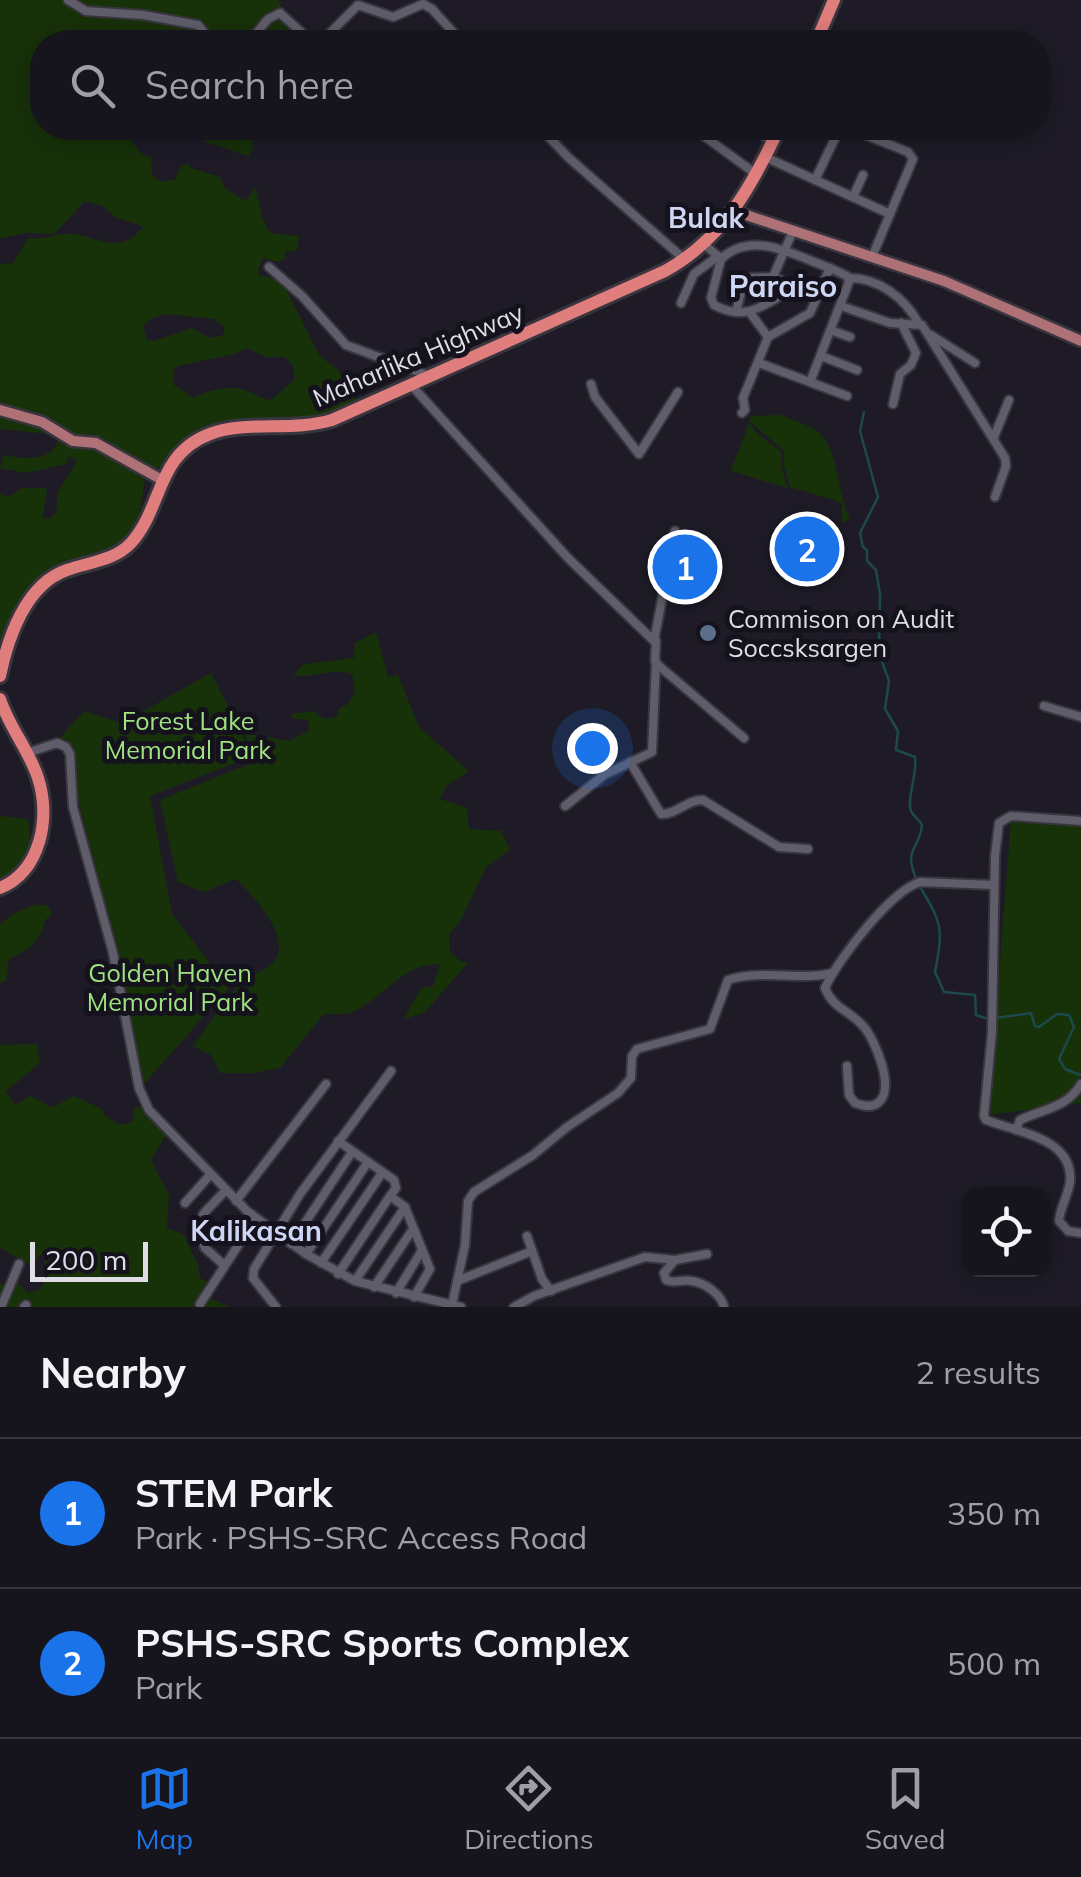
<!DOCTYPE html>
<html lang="en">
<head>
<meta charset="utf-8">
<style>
  :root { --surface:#16141d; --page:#1f1d26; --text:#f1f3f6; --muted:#9e9ea4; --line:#35333b; --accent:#1a73e8 }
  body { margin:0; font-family:Mulish,sans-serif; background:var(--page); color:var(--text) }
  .controls { position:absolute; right:30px; bottom:30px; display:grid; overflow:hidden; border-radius:20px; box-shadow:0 5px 25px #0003 }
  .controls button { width:90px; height:90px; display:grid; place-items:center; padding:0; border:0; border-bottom:2px solid var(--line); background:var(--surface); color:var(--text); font:50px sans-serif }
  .scale { position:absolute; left:30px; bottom:25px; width:118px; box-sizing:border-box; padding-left:10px; border:5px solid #dfdde5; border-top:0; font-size:28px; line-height:35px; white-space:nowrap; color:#dfdde5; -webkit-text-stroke:8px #15121d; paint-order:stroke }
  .you { position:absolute; left:592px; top:748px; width:35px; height:35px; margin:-25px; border:8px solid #fff; border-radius:50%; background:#1a73e8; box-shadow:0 0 0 15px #1a73e833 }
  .badge { display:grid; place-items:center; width:65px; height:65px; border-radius:50%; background:var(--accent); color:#fff; font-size:32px; font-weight:700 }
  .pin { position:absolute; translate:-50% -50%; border:5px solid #fff; box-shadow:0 2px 10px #0006 }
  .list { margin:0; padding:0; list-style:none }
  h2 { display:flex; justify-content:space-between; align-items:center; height:130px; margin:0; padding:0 40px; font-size:42px }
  h2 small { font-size:32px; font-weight:400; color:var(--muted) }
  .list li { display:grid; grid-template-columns:65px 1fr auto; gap:30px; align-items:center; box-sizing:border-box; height:150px; padding:0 40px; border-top:2px solid var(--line) }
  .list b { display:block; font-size:38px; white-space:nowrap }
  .list p { margin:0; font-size:32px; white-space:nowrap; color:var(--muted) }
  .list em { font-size:32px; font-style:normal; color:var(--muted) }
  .icon { flex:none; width:55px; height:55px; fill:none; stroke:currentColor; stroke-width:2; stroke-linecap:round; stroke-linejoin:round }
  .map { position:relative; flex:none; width:1081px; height:1307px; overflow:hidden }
  .search { position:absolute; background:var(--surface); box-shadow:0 5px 25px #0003; left:30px; right:30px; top:30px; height:110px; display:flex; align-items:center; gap:25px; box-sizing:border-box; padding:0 35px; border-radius:40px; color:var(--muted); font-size:38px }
  .sheet { height:430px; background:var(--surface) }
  nav { display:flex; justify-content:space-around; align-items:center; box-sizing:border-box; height:140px; border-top:2px solid var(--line); background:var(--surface); font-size:28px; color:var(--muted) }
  nav a { display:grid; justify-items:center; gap:5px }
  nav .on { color:var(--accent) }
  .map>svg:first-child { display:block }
</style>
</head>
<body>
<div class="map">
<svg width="1081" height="1307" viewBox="0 0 1081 1307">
  <rect width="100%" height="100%" fill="#1e1b27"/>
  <g fill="#173109" fill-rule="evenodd">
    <path d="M0,0H278L281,3L279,10L291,27V33L280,42H42V128H95L94,138L130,139L141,153L151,158L152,175L162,182L176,179L181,165L189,164L191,168L220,177L225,188L246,201L255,187L263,220L270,233L299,236L297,251H285V259L278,262L263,258L258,272L260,276L270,277L284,285L319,355L338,370L357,401C345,407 333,414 321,418C251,438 223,393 165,467L146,469C143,487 143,513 133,529C116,557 65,555 40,580C19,598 10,629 0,654V494L8,497L22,488H47L43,518L50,519L56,513L58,492L77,461L68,456L67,464L26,473L0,468L3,455C23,459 53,463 58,439L50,434L0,429V412L50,422L0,406V264L13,263L28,238C41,240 48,236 61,234C90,229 118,262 143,226L117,218L102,206L85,201L54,234L26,233L0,239ZM166,314L214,319L225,328L223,335L209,338L192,328L154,341L147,340L143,326L152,318ZM247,348L265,357H284L293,365L295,379L271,400C260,399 251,391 241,389C224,386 208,391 193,398L174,385L173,371L178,366L234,354Z"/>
    <path d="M148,128H260L252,138L253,149L248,156L186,135Z"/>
    <path d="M781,415C792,420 807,424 817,431C838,445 838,497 850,519L842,523V504L837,501L790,487L783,463L784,451L749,421L750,416Z"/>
    <path d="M749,423L760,436L782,452L781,464L787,488L731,471Z"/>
    <path d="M790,526L823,533L829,559L827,566L819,569L783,564Z"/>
    <path d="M376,632L388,677L398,675L419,727L469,771L446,786L440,799L467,808L469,829L501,831L510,850L486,867L460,922L449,934L450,952L460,961L468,963L424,1013L404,1019L421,988L433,986L440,965C405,960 379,1004 349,1013C342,1015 331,1014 324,1014L280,1068L252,1073H220L211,1055L193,1046C207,1027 220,1006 236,988C246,977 258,974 269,966C299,944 253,895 236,879L204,892L178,882L160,800L257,761L244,733L289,741L309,731L308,720L291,718V714L313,711L324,719L337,717L339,708L348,704L355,691L352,674C331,667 313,679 293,675L304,664L354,658L355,643Z"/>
    <path d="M211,673L253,756L150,796L172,914L229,988L143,1085L123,975L74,784V750L58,740L84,711L122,723Z"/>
    <path d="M0,816L28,819C33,851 34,866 0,879Z"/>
    <path d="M1011,819L1081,822V1103L988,1115Z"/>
    <path d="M36,904L48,906L52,915L45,920C40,942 29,950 9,959L6,981L0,983V924L15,913Z"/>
    <path d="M37,1044L40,1063L6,1091L15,1105L30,1096C61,1111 45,1110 74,1096L102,1109L105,1116L120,1125L132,1122L135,1107H141L166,1135L151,1160L169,1195L167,1228L184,1235L198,1265L200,1278L214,1285L209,1294L213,1300L230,1307H0V1283L6,1285L17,1282L28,1293L40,1289L48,1274L44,1272L45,1258L41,1254L32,1266L0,1248V1045Z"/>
  </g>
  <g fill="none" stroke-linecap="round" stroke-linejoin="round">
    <g stroke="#1e494c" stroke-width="2.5">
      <path d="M864,412L860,431L878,497L860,533L863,547L867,550V561L876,570L880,594L879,653L889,681L885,709L898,731L896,750L915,757C918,772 906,801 911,811C913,816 919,819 922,825C920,850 903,846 916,879"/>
      <path d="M920,887C943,924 943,930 935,972L944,992L975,995L976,1015L988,1019"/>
      <path d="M996,1018L1031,1013L1035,1026L1039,1027L1057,1014L1069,1015L1074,1027L1059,1059L1065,1069L1080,1075"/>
    </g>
    <g stroke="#38353f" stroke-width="12">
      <g id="minor">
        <path d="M68,0L86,11L143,15L198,25L212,42"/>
        <path d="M249,42L268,19L280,13L312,42"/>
        <path d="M321,42L358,5L393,17L423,4L432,9L462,42"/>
        <path d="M540,128L569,158L684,259"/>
        <path d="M693,128L756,174"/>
        <path d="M750,128L773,141"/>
        <path d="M848,128L908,152L913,159L872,257"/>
        <path d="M765,157L890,214"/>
        <path d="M815,180L840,128"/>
        <path d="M853,197L863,175"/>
        <path d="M704,244L721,259L711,298L714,305C740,319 756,311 780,296L773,277L793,231"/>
        <path d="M721,259C753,229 795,256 830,268L810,313L768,337L751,314"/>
        <path d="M269,267L302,296L346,345L427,375"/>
        <path d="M849,278C879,278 905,298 919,324"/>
        <path d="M681,303L694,274L718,256"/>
        <path d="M841,306L890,323L922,325L1005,458L1006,466L995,497"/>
        <path d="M736,312L744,280L747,278L773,277L796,286L780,296"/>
        <path d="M833,331L850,337"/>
        <path d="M931,335L975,363"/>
        <path d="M821,356L857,370"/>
        <path d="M759,363L847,396"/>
        <path d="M810,382L849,282L847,276L830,268"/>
        <path d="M591,384L595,397L639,454L678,392"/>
        <path d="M412,386L568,558L654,641L675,531"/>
        <path d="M893,404L900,374L911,365L916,353L901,323"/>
        <path d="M742,413L745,410L743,398L768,337"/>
        <path d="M994,437L1009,400"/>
        <path d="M656,641L655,661L659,666L744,738"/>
        <path d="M1044,706L1081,717"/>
        <path d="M27,753L57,743L66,747L70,754L73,807L113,953L139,1088L149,1110L247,1211L306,1254L355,1281L461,1307"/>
        <path d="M630,762L661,814C677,815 687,799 703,800L779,847L808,849"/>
        <path d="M565,806L604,775L652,752L656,662"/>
        <path d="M1081,821L1011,816L999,823L995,856L992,1032L984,1116L986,1120C1017,1132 1074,1138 1070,1182C1068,1196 1060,1207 1059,1221L1068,1231L1081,1233"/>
        <path d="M847,1066L849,1095L855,1103C863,1106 871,1108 878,1103C896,1089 875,1040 864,1027C851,1011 833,1009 825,988C838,959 891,891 920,882L994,885"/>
        <path d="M1016,1130L1020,1120C1043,1109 1067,1108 1081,1084"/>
        <path d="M338,1141L394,1180L396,1188L390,1196L405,1207L430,1269L414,1297"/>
        <path d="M236,1201L326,1084"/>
        <path d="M185,1203L210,1175"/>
        <path d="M527,1236L542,1279L551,1291"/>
        <path d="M291,1244L352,1152"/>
        <path d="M306,1254L368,1162"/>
        <path d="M675,1260L664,1273L666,1280C676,1284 681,1279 692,1281C705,1283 721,1294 724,1307"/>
        <path d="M321,1263L382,1173"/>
        <path d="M224,1265L205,1248L197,1226L204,1213L226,1190"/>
        <path d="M338,1274L390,1196"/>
        <path d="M355,1281L405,1207"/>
        <path d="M457,1281L532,1251"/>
        <path d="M374,1287L413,1229"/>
        <path d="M396,1293L421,1252"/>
        <path d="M200,1304L256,1218"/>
        <path d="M452,1305L465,1245L468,1201L474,1192L533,1155L567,1127L618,1093L631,1078L632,1056L637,1049L710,1029L728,980C761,969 799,981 833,973"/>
        <path d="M1,1307L19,1264"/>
        <path d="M24,1307L26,1305"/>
        <path d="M276,1307L253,1278L254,1269L300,1194L391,1071"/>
        <path d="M514,1307L534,1296L645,1257L675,1260L707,1254"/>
      </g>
    </g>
    <g stroke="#38353f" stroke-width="15">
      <g id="major">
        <path d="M734,211L944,281L1081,341"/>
        <path d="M0,410L42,422L73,441L96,443L162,480"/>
      </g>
    </g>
    <g stroke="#38353f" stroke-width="18">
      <g id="highway">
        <path d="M816,42L834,0"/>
        <path d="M0,676C8,637 26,584 67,570C89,562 114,561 131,543C163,508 156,454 210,434C246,420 292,432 332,420L665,271C723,239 752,186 779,128"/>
        <path d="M0,699C9,727 29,750 38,778C51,817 41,871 0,888"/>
      </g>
    </g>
    <use href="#minor" stroke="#605d6b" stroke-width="8"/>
    <use href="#major" stroke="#ad7176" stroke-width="10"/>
    <use href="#highway" stroke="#e07e7d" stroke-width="12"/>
  </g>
  <circle fill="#5c6f8a" stroke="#15121d" stroke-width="4" cx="708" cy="633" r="10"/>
  <g text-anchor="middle" stroke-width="10" stroke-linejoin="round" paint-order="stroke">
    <g font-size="25" fill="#dfdde5" stroke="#15121d">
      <text transform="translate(418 355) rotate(-23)" y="9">Maharlika Highway</text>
    </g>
    <g font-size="25" fill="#dfdde5" stroke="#15121d" text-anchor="start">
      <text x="728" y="628">Commison on Audit<tspan x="728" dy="29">Soccsksargen</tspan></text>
    </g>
    <g font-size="25" fill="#9fe380" stroke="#15121d">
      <text x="188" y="730">Forest Lake<tspan x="188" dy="29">Memorial Park</tspan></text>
      <text x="170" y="982">Golden Haven<tspan x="170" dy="29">Memorial Park</tspan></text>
    </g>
    <g font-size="28" font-weight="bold" fill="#cdd6f2" stroke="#15121d">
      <text x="706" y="228">Bulak</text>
      <text x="256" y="1241">Kalikasan</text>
    </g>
    <g font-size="30" font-weight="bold" fill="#cdd6f2" stroke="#15121d">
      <text x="783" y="297">Paraiso</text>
    </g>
  </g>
</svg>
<div class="controls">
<button><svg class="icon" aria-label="locate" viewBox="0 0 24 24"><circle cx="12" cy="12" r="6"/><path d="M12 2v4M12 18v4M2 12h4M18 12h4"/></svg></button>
</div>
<div class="scale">200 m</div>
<div class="you"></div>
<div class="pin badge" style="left:685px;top:567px">1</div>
<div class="pin badge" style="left:807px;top:549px">2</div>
<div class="search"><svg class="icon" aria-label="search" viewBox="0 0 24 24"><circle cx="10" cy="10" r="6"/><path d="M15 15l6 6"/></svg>Search here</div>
</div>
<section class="sheet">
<h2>Nearby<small>2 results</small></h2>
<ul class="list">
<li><span class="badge">1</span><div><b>STEM Park</b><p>Park · PSHS-SRC Access Road</p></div><em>350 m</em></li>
<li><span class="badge">2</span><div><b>PSHS-SRC Sports Complex</b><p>Park</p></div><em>500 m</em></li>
</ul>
</section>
<nav>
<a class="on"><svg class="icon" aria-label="map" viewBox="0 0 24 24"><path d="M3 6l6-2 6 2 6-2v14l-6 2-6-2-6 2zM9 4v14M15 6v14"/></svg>Map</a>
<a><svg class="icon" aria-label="directions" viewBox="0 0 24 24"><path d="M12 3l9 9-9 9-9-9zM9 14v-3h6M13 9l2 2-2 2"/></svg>Directions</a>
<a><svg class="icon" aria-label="saved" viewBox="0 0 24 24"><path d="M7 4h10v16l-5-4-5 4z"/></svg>Saved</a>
</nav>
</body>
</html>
